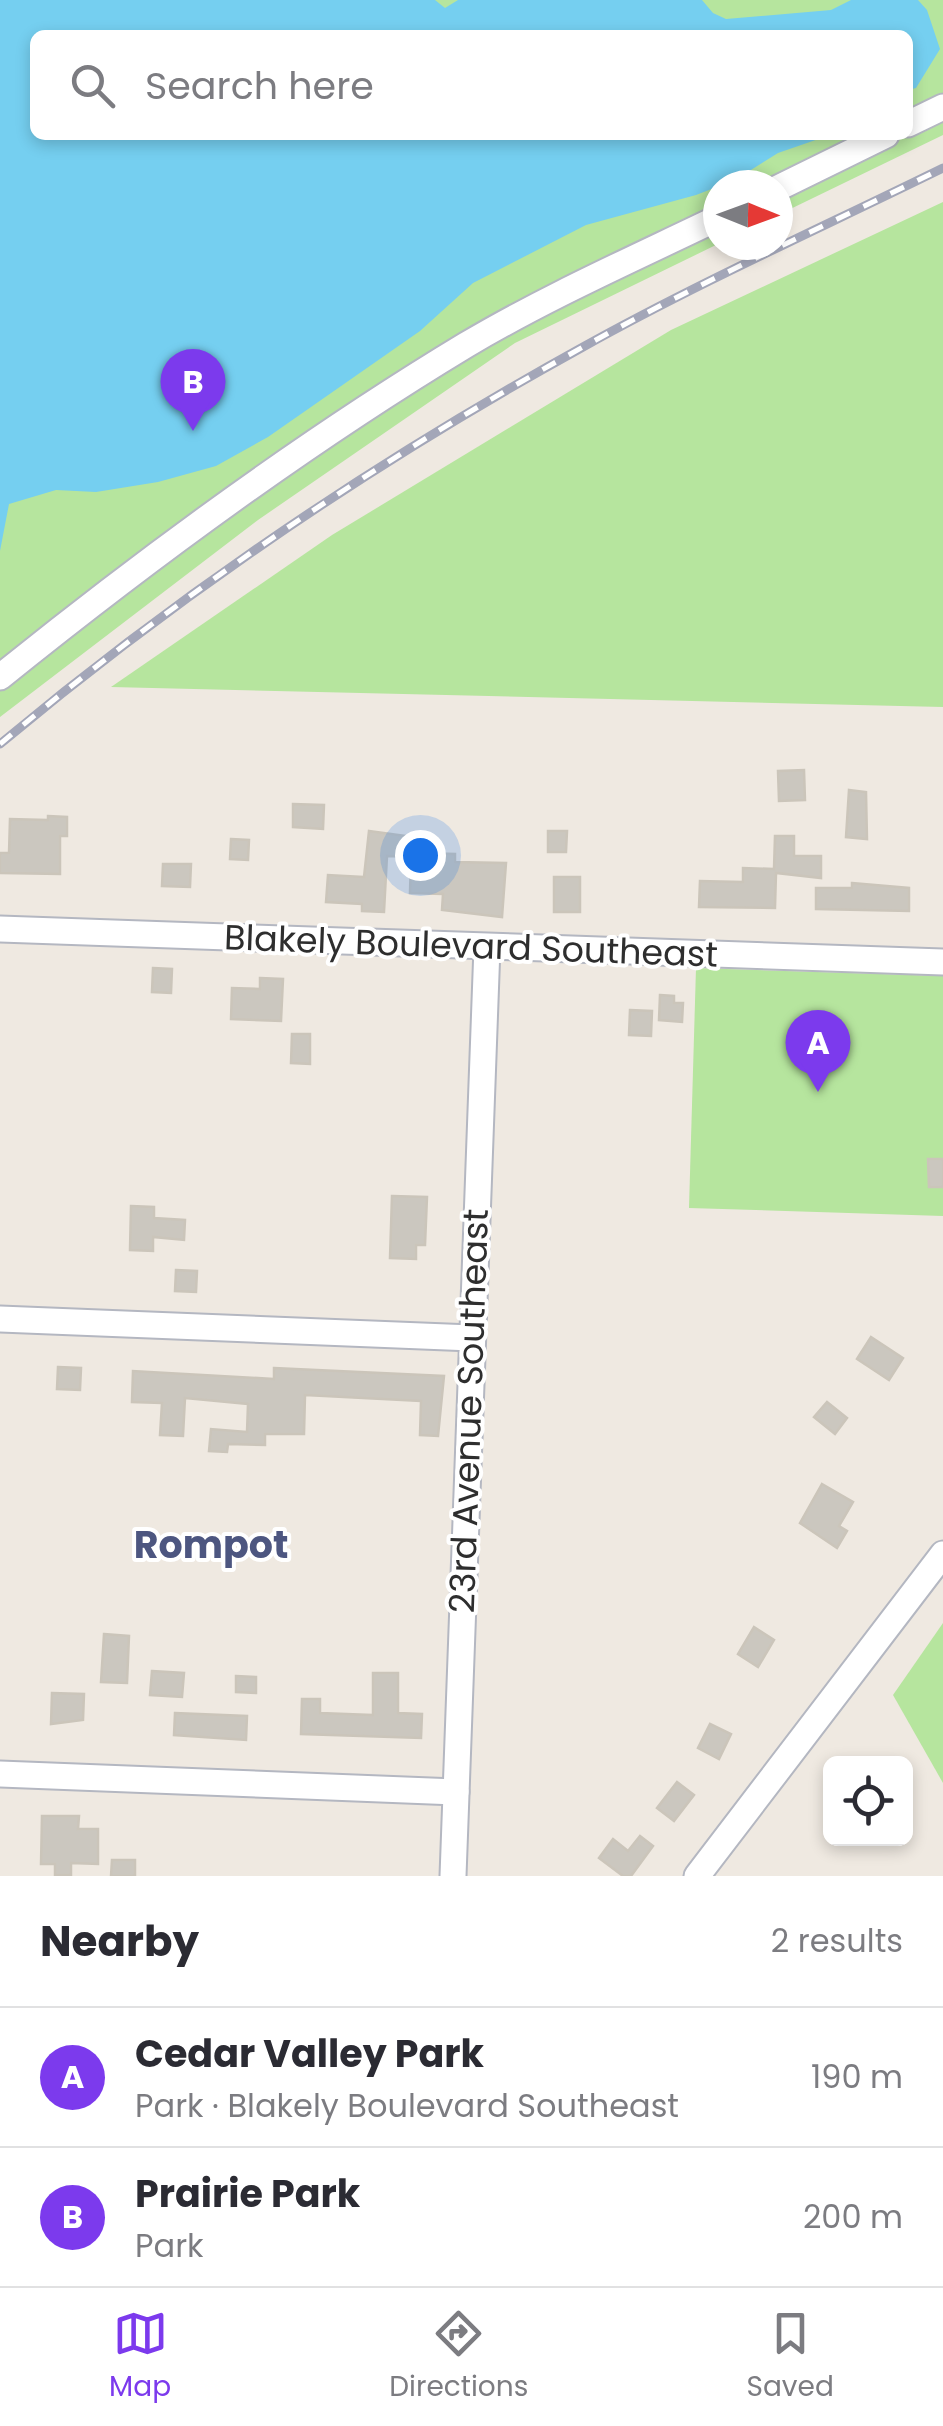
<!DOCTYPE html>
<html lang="en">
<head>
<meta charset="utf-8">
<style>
  :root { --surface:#fff; --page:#f7f7f7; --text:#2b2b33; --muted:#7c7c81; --line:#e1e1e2; --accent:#7c3aed }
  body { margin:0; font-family:Poppins,sans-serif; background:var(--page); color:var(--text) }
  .controls { position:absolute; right:30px; bottom:30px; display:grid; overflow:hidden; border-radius:15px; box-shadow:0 5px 15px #0003 }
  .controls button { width:90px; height:90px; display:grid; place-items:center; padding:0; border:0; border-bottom:2px solid var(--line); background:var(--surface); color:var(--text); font:50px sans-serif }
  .compass { position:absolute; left:703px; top:170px; width:90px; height:90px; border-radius:50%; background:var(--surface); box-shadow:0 5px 15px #0003; rotate:91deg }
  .you { position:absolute; left:420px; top:855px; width:35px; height:35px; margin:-25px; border:8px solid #fff; border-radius:50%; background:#1a73e8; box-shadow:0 0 0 15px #1a73e833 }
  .badge { display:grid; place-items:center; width:65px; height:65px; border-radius:50%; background:var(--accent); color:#fff; font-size:32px; font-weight:700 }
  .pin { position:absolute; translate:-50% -82px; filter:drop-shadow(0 2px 5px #0008) }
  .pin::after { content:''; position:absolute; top:52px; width:35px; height:30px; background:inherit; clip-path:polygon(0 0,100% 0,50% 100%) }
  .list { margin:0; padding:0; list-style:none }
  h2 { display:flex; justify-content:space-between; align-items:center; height:130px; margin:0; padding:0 40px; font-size:42px }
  h2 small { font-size:32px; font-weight:400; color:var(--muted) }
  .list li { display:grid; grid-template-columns:65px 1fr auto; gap:30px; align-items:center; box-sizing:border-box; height:140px; padding:0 40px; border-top:2px solid var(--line) }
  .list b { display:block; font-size:38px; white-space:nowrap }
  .list p { margin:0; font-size:32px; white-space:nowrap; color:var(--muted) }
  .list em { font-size:32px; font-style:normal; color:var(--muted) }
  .icon { flex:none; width:55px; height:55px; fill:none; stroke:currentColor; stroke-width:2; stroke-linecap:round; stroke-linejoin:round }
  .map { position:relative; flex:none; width:943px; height:1876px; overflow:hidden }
  .search { position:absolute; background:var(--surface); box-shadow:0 5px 15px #0003; left:30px; right:30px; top:30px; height:110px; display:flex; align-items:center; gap:25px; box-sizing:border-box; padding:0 35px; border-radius:15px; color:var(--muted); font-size:38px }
  .sheet { height:410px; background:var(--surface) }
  nav { display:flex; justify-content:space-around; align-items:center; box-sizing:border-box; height:140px; border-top:2px solid var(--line); background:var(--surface); font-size:28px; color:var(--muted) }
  nav a { display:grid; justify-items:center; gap:5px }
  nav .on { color:var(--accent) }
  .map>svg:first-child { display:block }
</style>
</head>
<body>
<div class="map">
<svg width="943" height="1876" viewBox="0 0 943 1876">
  <rect width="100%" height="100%" fill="#efe9e1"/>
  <g fill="#b6e59e" fill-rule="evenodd">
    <path d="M0,0H943V135L778,215V185H718V244L515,343L258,520L0,717ZM35,35H908V135H35Z"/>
    <path d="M943,202V707L111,687L332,535L671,330Z"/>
    <path d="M696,968L943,976V1216L689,1208Z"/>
    <path d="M943,1623V1783L893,1695Z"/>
  </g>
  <path fill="#75cff0" d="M0,0H435L445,8L458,0H702L713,13L726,19L831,10L851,0H918L927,10L940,49L916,88L908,90V35H35V135H830L778,153L735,180L696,195L586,225L473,283L420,331L268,437L216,466L158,482L96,492L56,490L9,504L0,551Z"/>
  <g fill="#cbc7bf" stroke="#cbc5ba" stroke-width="2.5">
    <path d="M804,770L805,800L779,801L778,771Z"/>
    <path d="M849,790L866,792L867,839L846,837Z"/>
    <path d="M293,804L324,805L323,829L293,827Z"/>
    <path d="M48,816L67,817V836H60V874L0,873V853H9L10,819L48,820Z"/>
    <path d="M369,831L421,838L420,853L455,854V862L506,863L502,917L442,910L443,894L410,893L411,857L387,856L384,912L362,911V904L326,902L328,875L364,877Z"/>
    <path d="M548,831H567L566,852H548Z"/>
    <path d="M775,836H794V856H821V878L776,873L775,908L699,907L700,881L743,882V868L774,869Z"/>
    <path d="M231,839L249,840L248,860L230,859Z"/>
    <path d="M163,864H191L190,887L162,886Z"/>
    <rect x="554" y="877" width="26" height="35"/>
    <path d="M852,883L909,888V911L816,909V888H852Z"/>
    <path d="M153,968L172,969L171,993L152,992Z"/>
    <path d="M260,978L283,979L281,1021L231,1019L232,988L260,989Z"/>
    <path d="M660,995L674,996V1003H683L682,1022L659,1020Z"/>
    <path d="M630,1010L652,1011L651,1036L629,1035Z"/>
    <path d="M292,1034H310V1064L291,1063Z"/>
    <path d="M928,1159H943V1187H929Z"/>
    <path d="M392,1196L427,1197L425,1245H416V1259L390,1258Z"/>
    <path d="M131,1206L154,1207V1218L185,1220L184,1240L153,1237V1251L130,1250Z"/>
    <path d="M176,1270L197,1271L196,1292L175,1291Z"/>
    <path d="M871,1337L903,1358L889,1380L857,1359Z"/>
    <path d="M58,1367L81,1368L80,1390L57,1389Z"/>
    <path d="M274,1368L444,1376L438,1436L420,1435L421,1401L305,1395L304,1434H265V1445L228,1444L227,1452L209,1451L211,1429L247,1432L248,1404L185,1398L183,1436L160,1435L162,1403L132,1402L133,1371L274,1379Z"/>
    <path d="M827,1402L847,1418L835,1434L814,1417Z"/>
    <path d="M822,1484L853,1502L839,1526L847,1531L837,1548L800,1523Z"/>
    <path d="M754,1627L774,1640L758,1667L738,1654Z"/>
    <path d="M104,1634L129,1636L127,1683L101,1682Z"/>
    <path d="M152,1671L184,1673L182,1697L150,1695Z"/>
    <path d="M373,1673H398V1713L422,1714L421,1738L301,1734L302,1699H320V1713L373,1715Z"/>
    <path d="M236,1676L256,1677V1693L236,1692Z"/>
    <path d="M52,1693L84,1694L83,1720L51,1724Z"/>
    <path d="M175,1713L247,1716L246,1740L174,1735Z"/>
    <path d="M710,1724L731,1734L719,1759L698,1748Z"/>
    <path d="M677,1782L694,1795L674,1821L657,1808Z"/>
    <path d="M42,1816H79L78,1829H98V1864L71,1863V1875H55V1864H41Z"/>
    <path d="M640,1836L653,1846L631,1876H623L599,1858L613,1839L628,1851Z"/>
    <path d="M112,1860H135V1876H111Z"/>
  </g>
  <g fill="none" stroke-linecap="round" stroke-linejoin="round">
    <g stroke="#b4b7c1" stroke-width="29">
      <g id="minor">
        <path d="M908,124L943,107"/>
        <path d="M778,188L886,135"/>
        <path d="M0,677C149,557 302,444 466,345C547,297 633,259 718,218"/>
        <path d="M0,929L943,962"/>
        <path d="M0,1319L472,1338"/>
        <path d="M0,1774L456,1792"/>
        <path d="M453,1876L487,947"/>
        <path d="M697,1876L943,1554"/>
      </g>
    </g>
    <use href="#minor" stroke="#fff" stroke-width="25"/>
    <g stroke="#a3a6b8" stroke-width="9">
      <path id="rail" d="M0,744C181,593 376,461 583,347C700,282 823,227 943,168"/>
    </g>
    <use href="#rail" stroke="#fff" stroke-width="5" stroke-dasharray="15" stroke-linecap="butt"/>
  </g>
  <g text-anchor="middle" stroke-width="8" stroke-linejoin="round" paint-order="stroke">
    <g font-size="35" fill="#2e2e2e" stroke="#fff">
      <text transform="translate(471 946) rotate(2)" y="12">Blakely Boulevard Southeast</text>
      <text transform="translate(469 1411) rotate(-88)" y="12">23rd Avenue Southeast</text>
    </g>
    <g font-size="38" font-weight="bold" fill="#4d5680" stroke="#fff">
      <text x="211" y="1558">Rompot</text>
    </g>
  </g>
</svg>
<div class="controls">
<button><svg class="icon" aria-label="locate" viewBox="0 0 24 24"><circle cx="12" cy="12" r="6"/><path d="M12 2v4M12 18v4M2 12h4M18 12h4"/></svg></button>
</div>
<svg class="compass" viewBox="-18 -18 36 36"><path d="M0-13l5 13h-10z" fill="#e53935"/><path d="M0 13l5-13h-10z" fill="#7c7c81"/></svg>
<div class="you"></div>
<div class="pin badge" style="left:818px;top:1092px">A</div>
<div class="pin badge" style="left:193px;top:431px">B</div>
<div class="search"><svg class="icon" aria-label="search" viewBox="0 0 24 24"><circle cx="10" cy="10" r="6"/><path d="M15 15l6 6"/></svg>Search here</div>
</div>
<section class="sheet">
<h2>Nearby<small>2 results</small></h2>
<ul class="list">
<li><span class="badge">A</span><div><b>Cedar Valley Park</b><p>Park · Blakely Boulevard Southeast</p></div><em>190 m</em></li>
<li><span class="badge">B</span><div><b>Prairie Park</b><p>Park</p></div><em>200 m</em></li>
</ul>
</section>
<nav>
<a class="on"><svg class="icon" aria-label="map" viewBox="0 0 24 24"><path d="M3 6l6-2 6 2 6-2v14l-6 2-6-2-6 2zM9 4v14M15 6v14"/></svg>Map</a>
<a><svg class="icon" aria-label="directions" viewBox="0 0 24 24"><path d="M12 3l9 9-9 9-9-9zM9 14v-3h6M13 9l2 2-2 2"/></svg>Directions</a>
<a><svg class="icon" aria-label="saved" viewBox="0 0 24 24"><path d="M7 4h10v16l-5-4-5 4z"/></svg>Saved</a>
</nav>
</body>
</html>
